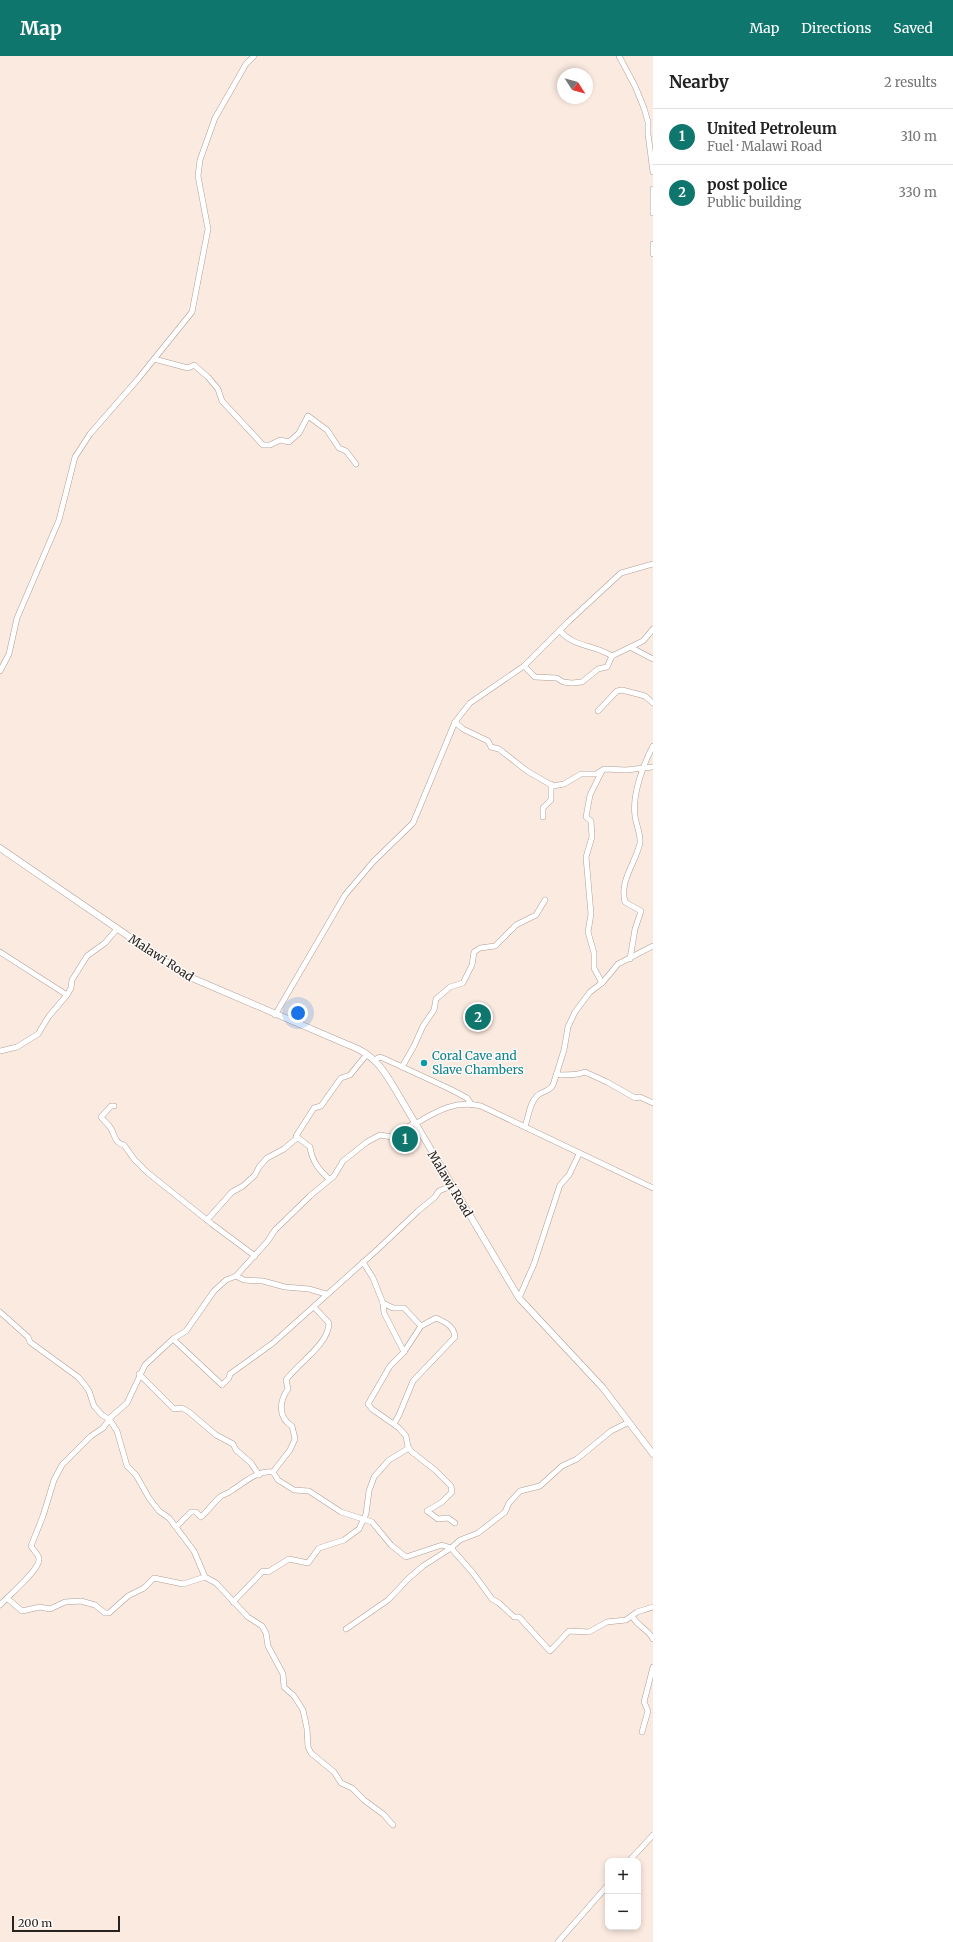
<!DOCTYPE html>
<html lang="en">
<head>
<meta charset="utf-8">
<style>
  :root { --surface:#fff; --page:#f2f2f2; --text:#222; --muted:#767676; --line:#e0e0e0; --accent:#0f766e }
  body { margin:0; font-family:Merriweather,serif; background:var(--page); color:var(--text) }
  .controls { position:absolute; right:12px; bottom:12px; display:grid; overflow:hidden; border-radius:8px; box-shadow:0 2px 6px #0003 }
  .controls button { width:36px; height:36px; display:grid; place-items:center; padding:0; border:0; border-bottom:1px solid var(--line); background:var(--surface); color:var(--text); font:20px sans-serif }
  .compass { position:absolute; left:557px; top:12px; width:36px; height:36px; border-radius:50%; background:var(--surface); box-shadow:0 2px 6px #0003; rotate:126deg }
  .scale { position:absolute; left:12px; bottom:10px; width:108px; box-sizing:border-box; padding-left:4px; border:2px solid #292320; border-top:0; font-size:11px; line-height:14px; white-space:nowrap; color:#292320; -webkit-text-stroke:3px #fdfaf8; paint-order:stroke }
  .you { position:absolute; left:298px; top:957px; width:14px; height:14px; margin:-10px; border:3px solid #fff; border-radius:50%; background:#1a73e8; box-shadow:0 0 0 6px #1a73e833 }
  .badge { display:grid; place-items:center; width:26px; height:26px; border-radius:50%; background:var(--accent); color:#fff; font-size:13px; font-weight:700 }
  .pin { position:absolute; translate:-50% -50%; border:2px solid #fff; box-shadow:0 1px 4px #0006 }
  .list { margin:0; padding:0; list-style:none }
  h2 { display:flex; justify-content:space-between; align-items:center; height:52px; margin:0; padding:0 16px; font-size:17px }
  h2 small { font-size:13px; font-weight:400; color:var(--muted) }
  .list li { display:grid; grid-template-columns:26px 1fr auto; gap:12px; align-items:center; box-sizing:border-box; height:56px; padding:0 16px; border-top:1px solid var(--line) }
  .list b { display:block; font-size:15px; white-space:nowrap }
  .list p { margin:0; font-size:13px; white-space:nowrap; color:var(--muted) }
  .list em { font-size:13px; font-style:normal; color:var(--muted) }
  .map { position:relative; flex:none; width:653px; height:1886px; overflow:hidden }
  header { display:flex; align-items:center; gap:24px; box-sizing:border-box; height:56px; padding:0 20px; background:var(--accent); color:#fff }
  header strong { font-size:19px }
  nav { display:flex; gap:22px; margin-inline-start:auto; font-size:14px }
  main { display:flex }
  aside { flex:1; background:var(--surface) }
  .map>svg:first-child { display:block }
</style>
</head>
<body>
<header>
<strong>Map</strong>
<nav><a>Map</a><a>Directions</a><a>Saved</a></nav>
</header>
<main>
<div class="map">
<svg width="653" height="1886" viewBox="0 0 653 1886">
  <rect width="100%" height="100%" fill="#fbeae0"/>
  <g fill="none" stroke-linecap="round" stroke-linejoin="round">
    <g stroke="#af9f96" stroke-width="6">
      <g id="minor">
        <path d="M619,0L635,30L644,52L648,66V78L653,116"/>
        <path d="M653,133V157"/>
        <path d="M653,188V198"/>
        <path d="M154,303L188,312L194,309L208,321L218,333L222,345L263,389H270L280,384L289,386L299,377L308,360L327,374L339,392L346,395L356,408"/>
        <path d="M560,575C575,592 594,588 612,600"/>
        <path d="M630,591L653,603"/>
        <path d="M524,610L535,621L557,622L563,626L572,627L582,626L598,613L607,611L612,600L643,585L653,573"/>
        <path d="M0,615L9,598L17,562L59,464L75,401L90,378L138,323L192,256L208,173L198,120L200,104L215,62L246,8L254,0"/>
        <path d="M598,655L617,635L622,634L645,640L653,647"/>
        <path d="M455,666L463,673L488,685L491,691L499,693L527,715L553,730L564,728L581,718H596L604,713L626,714L653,711"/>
        <path d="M543,761V752L551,744V728"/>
        <path d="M0,896L67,939"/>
        <path d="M630,903L635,873L641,855L625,846C619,825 636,806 640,787C641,778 636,769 635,760C632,739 643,709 653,690"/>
        <path d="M602,927L594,912V897L588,876L591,858L586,801L592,781L591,765L586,761L590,739L602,715"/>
        <path d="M275,959L345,839L373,806L413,767L455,666L470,647L524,610L568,566L621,517L653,508"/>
        <path d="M0,995L17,991L38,978L49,960L67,939L71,932L72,924L87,900L105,887L117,873"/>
        <path d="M374,1004L380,1001L385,1003L450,1033L467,1042L471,1048"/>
        <path d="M402,1011L414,990L423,970L434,954L436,943L450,931L463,927L472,909L474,896L480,892L495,890L516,869L536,859L545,844"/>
        <path d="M557,1017L560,1019C569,1018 576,1020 585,1016L607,1026L635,1042L640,1041L653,1047"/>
        <path d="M114,1050H111L101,1061C104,1065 108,1068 110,1071C115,1078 114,1087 124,1089L134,1103L148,1117L212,1168L255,1200"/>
        <path d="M415,1068C437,1055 455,1044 481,1050L653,1132"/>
        <path d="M525,1070C529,1060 529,1048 537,1040C542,1035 549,1036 553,1029L564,994L568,971L575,956L590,936L603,926L618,908L653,890"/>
        <path d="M329,1123C319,1114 312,1105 310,1091L296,1080L314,1052L321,1050L341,1022L350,1019L367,998"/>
        <path d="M207,1164L232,1136L243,1130L255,1119L259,1111L267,1102L284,1093L297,1082"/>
        <path d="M363,1206L373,1222L383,1247L384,1257L404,1296"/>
        <path d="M236,1220L244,1224L263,1225L285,1231L309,1233L326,1238"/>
        <path d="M519,1242L534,1208L560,1129L569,1119L579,1098"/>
        <path d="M383,1247L393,1252H404L421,1270"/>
        <path d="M0,1256L28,1281L30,1286L78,1321L84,1328L89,1335L94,1350L102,1359L109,1363L117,1375L127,1410L136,1419L149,1442L159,1455L169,1462L194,1495L205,1521L216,1527L248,1561L262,1570L266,1577L268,1590L283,1618L284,1631L294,1640L303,1654L307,1673L308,1691L311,1697L334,1716L341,1727L352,1732L364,1744L383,1758L393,1769"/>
        <path d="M173,1283L222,1329L229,1322L230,1318L273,1287L378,1193L418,1155L435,1141L439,1135L451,1130"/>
        <path d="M139,1318L174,1353L182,1352L189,1356L216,1379L233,1388L236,1394L251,1407L259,1419"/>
        <path d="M394,1368L399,1359L413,1325L455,1281C454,1270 445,1266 436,1262L421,1270L404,1296L390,1310L368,1348L372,1353L399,1372L406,1380L408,1391L412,1396L435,1414L451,1430L452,1436L442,1446L427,1455L438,1463L448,1462L455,1467"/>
        <path d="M273,1416L278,1424L294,1434L309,1435L341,1456L372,1466L391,1489L406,1501L442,1489L451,1492L473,1517L492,1543L499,1547L514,1561H519L550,1595L569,1575L589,1576L607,1566L626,1564L637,1556L653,1551"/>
        <path d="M176,1471L191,1456H196L201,1461C208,1455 213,1447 220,1441C223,1438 228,1438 231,1435C244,1427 257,1414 273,1416L290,1394L295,1383L292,1370C278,1362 279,1345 288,1333L286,1324C298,1307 329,1288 329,1267L314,1251"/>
        <path d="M8,1543L22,1555L40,1551L50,1553L65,1546L81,1545L95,1549L105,1557H109L128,1540L144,1532L154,1522L183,1528L205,1521"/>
        <path d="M233,1546L263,1515L268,1516L289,1503L308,1507L319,1492L344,1484L359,1473L366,1458L369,1435L374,1421L389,1404L409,1392"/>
        <path d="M0,1549C7,1541 40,1514 39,1503C39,1499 33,1494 31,1490L43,1460L54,1424L62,1409L91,1380L103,1372L111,1361L127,1347L145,1309L173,1283L186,1275L214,1235L226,1224L236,1220L267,1186L275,1174L310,1140L334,1120L343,1105L367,1086L380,1079L392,1081L414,1067"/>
        <path d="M632,1560C638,1571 649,1574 653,1583"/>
        <path d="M346,1573L388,1544L409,1522L423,1510L451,1492L460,1484L478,1477L505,1456L509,1447L520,1435L540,1430L562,1410L577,1403L611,1375L629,1366"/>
        <path d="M642,1676L648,1655L644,1646L653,1611"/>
        <path d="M629,1805L653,1779"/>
        <path d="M558,1886L608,1829"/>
      </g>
    </g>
    <g stroke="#af9f96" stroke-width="7">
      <path id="major" d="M0,792L185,919L358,993C376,1002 385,1016 395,1033L519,1242L603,1332L653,1398"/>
    </g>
    <use href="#minor" stroke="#fff" stroke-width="5"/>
    <use href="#major" stroke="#fff" stroke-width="6"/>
  </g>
  <circle fill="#0f9aa8" stroke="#fdfaf8" stroke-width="1.5" cx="424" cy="1007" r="4"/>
  <g text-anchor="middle" stroke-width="3" stroke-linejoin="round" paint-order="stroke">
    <g font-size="12" fill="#292320" stroke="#fdfaf8">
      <text transform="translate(161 902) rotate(33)" y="4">Malawi Road</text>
      <text transform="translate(450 1128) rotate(59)" y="4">Malawi Road</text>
    </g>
    <g font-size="12" fill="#0d838f" stroke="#fdfaf8" text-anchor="start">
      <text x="432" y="1004">Coral Cave and<tspan x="432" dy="14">Slave Chambers</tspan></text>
    </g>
  </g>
</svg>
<div class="controls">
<button>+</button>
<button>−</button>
</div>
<svg class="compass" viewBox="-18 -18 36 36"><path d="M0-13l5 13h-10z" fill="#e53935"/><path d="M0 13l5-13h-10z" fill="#767676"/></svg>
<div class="scale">200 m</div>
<div class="you"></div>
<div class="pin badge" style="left:405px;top:1083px">1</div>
<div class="pin badge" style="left:478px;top:961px">2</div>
</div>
<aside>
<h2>Nearby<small>2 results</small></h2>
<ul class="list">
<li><span class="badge">1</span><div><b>United Petroleum</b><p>Fuel · Malawi Road</p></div><em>310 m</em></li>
<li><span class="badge">2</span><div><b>post police</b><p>Public building</p></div><em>330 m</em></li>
</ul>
</aside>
</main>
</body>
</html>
